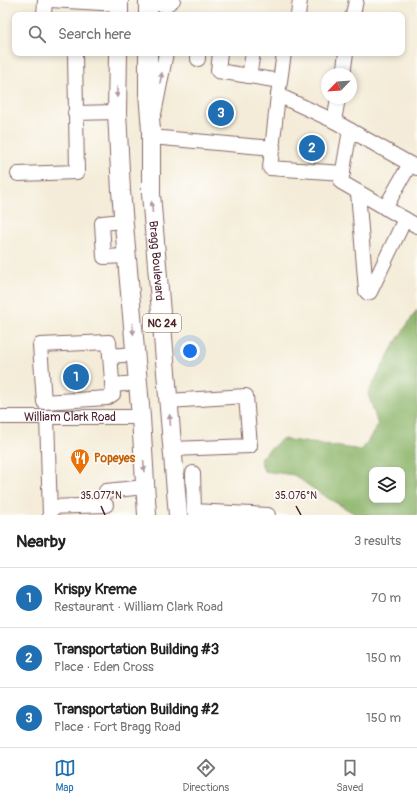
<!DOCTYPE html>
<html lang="en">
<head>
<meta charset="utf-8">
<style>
  :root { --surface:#fff; --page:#f6f6f6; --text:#222; --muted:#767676; --line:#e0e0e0; --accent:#1f6fb2 }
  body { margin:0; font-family:Pangolin,sans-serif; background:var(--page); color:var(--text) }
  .controls { position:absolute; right:12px; bottom:12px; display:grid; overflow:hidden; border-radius:8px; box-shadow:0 2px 6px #0003 }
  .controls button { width:36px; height:36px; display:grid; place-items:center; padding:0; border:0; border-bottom:1px solid var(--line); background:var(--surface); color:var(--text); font:20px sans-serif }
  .compass { position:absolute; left:321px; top:68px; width:36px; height:36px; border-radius:50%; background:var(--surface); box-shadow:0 2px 6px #0003; rotate:245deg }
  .you { position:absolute; left:190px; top:351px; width:14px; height:14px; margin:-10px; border:3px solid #fff; border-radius:50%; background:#1a73e8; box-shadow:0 0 0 6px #1a73e833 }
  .badge { display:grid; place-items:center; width:26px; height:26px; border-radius:50%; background:var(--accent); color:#fff; font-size:13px; font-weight:700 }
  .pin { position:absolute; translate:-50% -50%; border:2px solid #fff; box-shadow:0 1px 4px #0006 }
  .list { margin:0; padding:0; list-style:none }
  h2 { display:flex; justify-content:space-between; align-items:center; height:52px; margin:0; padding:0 16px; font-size:17px }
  h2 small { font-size:13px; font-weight:400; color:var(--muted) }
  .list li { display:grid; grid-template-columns:26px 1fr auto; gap:12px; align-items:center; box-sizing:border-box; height:60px; padding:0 16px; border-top:1px solid var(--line) }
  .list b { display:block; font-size:15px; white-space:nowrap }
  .list p { margin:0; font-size:13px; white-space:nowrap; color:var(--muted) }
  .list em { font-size:13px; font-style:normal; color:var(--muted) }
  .icon { flex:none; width:22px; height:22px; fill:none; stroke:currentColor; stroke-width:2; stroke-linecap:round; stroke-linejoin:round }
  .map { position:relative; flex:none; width:417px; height:515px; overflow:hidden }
  .search { position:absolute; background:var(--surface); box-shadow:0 2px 6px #0003; left:12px; right:12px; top:12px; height:44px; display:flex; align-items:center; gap:10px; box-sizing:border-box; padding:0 14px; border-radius:8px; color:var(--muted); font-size:15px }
  .sheet { height:232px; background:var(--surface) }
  nav { display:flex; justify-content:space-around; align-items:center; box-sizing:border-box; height:56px; border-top:1px solid var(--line); background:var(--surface); font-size:11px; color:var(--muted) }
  nav a { display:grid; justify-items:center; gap:2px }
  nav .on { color:var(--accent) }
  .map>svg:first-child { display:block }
</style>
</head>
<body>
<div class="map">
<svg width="417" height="515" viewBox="0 0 417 515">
  <rect width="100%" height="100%" fill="#fdfcf7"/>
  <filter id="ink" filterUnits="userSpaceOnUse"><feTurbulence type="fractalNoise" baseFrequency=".025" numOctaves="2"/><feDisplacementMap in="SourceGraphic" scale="8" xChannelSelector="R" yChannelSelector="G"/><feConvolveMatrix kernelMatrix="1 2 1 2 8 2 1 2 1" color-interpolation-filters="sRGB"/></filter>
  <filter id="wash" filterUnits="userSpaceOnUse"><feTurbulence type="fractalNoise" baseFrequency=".012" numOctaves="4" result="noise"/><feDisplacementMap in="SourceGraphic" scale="16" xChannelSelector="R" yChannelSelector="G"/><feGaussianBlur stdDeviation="0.9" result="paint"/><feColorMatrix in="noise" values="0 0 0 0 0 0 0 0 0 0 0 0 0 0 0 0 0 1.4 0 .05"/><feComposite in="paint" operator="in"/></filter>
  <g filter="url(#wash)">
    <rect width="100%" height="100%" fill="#f4ecd8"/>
    <path fill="#8eb66c" stroke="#6c6a4c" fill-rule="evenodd" d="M417,310V515H357L321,494L294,475L264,471L260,458L282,439L362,450L378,425L368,393L395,343ZM372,470H402V500H372Z"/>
  </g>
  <g filter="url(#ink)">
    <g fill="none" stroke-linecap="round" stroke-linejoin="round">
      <g stroke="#866768" stroke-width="16">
        <g id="minor">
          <path d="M50,0L119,4"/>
          <path d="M148,3L166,5L173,0"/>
          <path d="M44,15L45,0"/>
          <path d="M298,15L300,0"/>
          <path d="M353,15L356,0"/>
          <path d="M220,53L218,71L280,81"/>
          <path d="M284,53L278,95L334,121L410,164"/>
          <path d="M198,59V53"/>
          <path d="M343,74L346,53"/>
          <path d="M249,76L253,53"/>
          <path d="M278,95L270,168L343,173"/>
          <path d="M75,113L117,112"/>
          <path d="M154,114L166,53"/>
          <path d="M334,121L338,98"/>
          <path d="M350,130L341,182L417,226"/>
          <path d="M151,137L273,148"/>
          <path d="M18,174L77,172L75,53"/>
          <path d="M358,192L366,291L368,293L370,292L405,219"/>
          <path d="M385,208L410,164L417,168"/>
          <path d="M123,221L102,223L104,257L127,256"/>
          <path d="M109,342L113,394L107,398L44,402L40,345Z"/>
          <path d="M110,356L135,354"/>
          <path d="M112,385L138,383"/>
          <path d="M168,401L246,396L250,446L172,449"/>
          <path id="s1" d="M0,417H141"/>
          <path d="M47,417L50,515"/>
          <path d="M193,473L194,511L268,515"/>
          <path d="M106,491L145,487"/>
          <path d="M50,507L106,505"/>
        </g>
      </g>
      <g stroke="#866768" stroke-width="20">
        <g id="major">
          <path d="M119,15V0"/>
          <path d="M148,15V0"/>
          <path d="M118,53L117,112L121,191L141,417L147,515"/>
          <path id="s2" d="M148,53V93L151,130V194L178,515"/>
        </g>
      </g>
      <use href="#minor" stroke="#fff" stroke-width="14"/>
      <use href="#major" stroke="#fff" stroke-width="18"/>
    </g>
    <defs><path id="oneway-solid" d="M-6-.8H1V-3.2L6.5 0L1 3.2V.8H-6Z"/></defs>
    <g fill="#ae9aa0">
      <use href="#oneway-solid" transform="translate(161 78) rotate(-79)"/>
      <use href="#oneway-solid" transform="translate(117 92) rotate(91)"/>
      <use href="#oneway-solid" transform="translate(152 207) rotate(-95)"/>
      <use href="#oneway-solid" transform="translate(133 329) rotate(85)"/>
      <use href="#oneway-solid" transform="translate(170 420) rotate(-95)"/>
      <use href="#oneway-solid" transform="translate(144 466) rotate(86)"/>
    </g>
  </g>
  <path fill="none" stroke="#4a1f2b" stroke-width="1.5" d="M101,506L105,515M296,506L301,515"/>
  <defs>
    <g id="restaurant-pin" transform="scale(1)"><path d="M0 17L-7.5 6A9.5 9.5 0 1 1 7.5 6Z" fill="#e8710a" stroke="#fdfcf7"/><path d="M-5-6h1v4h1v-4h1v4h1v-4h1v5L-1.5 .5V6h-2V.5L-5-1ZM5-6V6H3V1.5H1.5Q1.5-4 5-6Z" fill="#fff"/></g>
  </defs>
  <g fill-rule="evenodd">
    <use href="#restaurant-pin" x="80" y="458"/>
  </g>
  <g text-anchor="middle" stroke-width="3.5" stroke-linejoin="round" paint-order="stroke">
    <rect fill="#fdfcf7" stroke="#806168" stroke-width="1" x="143" y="314" width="38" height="18" rx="3"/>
    <g font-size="11" font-weight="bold" fill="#4a1f2b">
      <text x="162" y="327">NC 24</text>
    </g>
    <g font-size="12" fill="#4a1f2b" stroke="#fdfcf7">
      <text dy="4" stroke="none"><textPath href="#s2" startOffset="208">Bragg Boulevard</textPath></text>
      <text dy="4" stroke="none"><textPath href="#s1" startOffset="70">William Clark Road</textPath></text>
    </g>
    <g font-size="12" font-weight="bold" fill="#c56008" stroke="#fdfcf7" text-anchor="start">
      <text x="94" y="462">Popeyes</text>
    </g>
  </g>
  <g font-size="10" text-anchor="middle" fill="#4a1f2b" stroke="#fdfcf7" stroke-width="3.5" stroke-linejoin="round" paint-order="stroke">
    <text x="101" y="499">35.077°N</text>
    <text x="296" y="499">35.076°N</text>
  </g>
</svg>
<div class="controls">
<button><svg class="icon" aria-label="layers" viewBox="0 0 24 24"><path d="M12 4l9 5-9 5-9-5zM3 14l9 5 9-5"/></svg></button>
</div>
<svg class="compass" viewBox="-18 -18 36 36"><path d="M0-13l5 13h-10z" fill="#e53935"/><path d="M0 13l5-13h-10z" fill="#767676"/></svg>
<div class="you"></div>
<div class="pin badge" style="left:76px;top:377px">1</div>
<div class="pin badge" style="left:312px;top:148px">2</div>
<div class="pin badge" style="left:221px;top:113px">3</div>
<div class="search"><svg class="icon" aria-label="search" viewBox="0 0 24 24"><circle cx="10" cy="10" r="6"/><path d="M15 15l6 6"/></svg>Search here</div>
</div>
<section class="sheet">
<h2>Nearby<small>3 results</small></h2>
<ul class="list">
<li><span class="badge">1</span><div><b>Krispy Kreme</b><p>Restaurant · William Clark Road</p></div><em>70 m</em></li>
<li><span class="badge">2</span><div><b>Transportation Building #3</b><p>Place · Eden Cross</p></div><em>150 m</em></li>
<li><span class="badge">3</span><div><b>Transportation Building #2</b><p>Place · Fort Bragg Road</p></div><em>150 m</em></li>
</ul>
</section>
<nav>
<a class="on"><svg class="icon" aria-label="map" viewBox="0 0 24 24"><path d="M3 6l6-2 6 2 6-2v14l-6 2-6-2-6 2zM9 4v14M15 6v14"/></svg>Map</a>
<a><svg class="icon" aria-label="directions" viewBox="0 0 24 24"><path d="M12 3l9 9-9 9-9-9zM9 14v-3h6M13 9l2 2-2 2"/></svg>Directions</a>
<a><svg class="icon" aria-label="saved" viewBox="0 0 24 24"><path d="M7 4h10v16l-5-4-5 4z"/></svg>Saved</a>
</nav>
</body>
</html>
